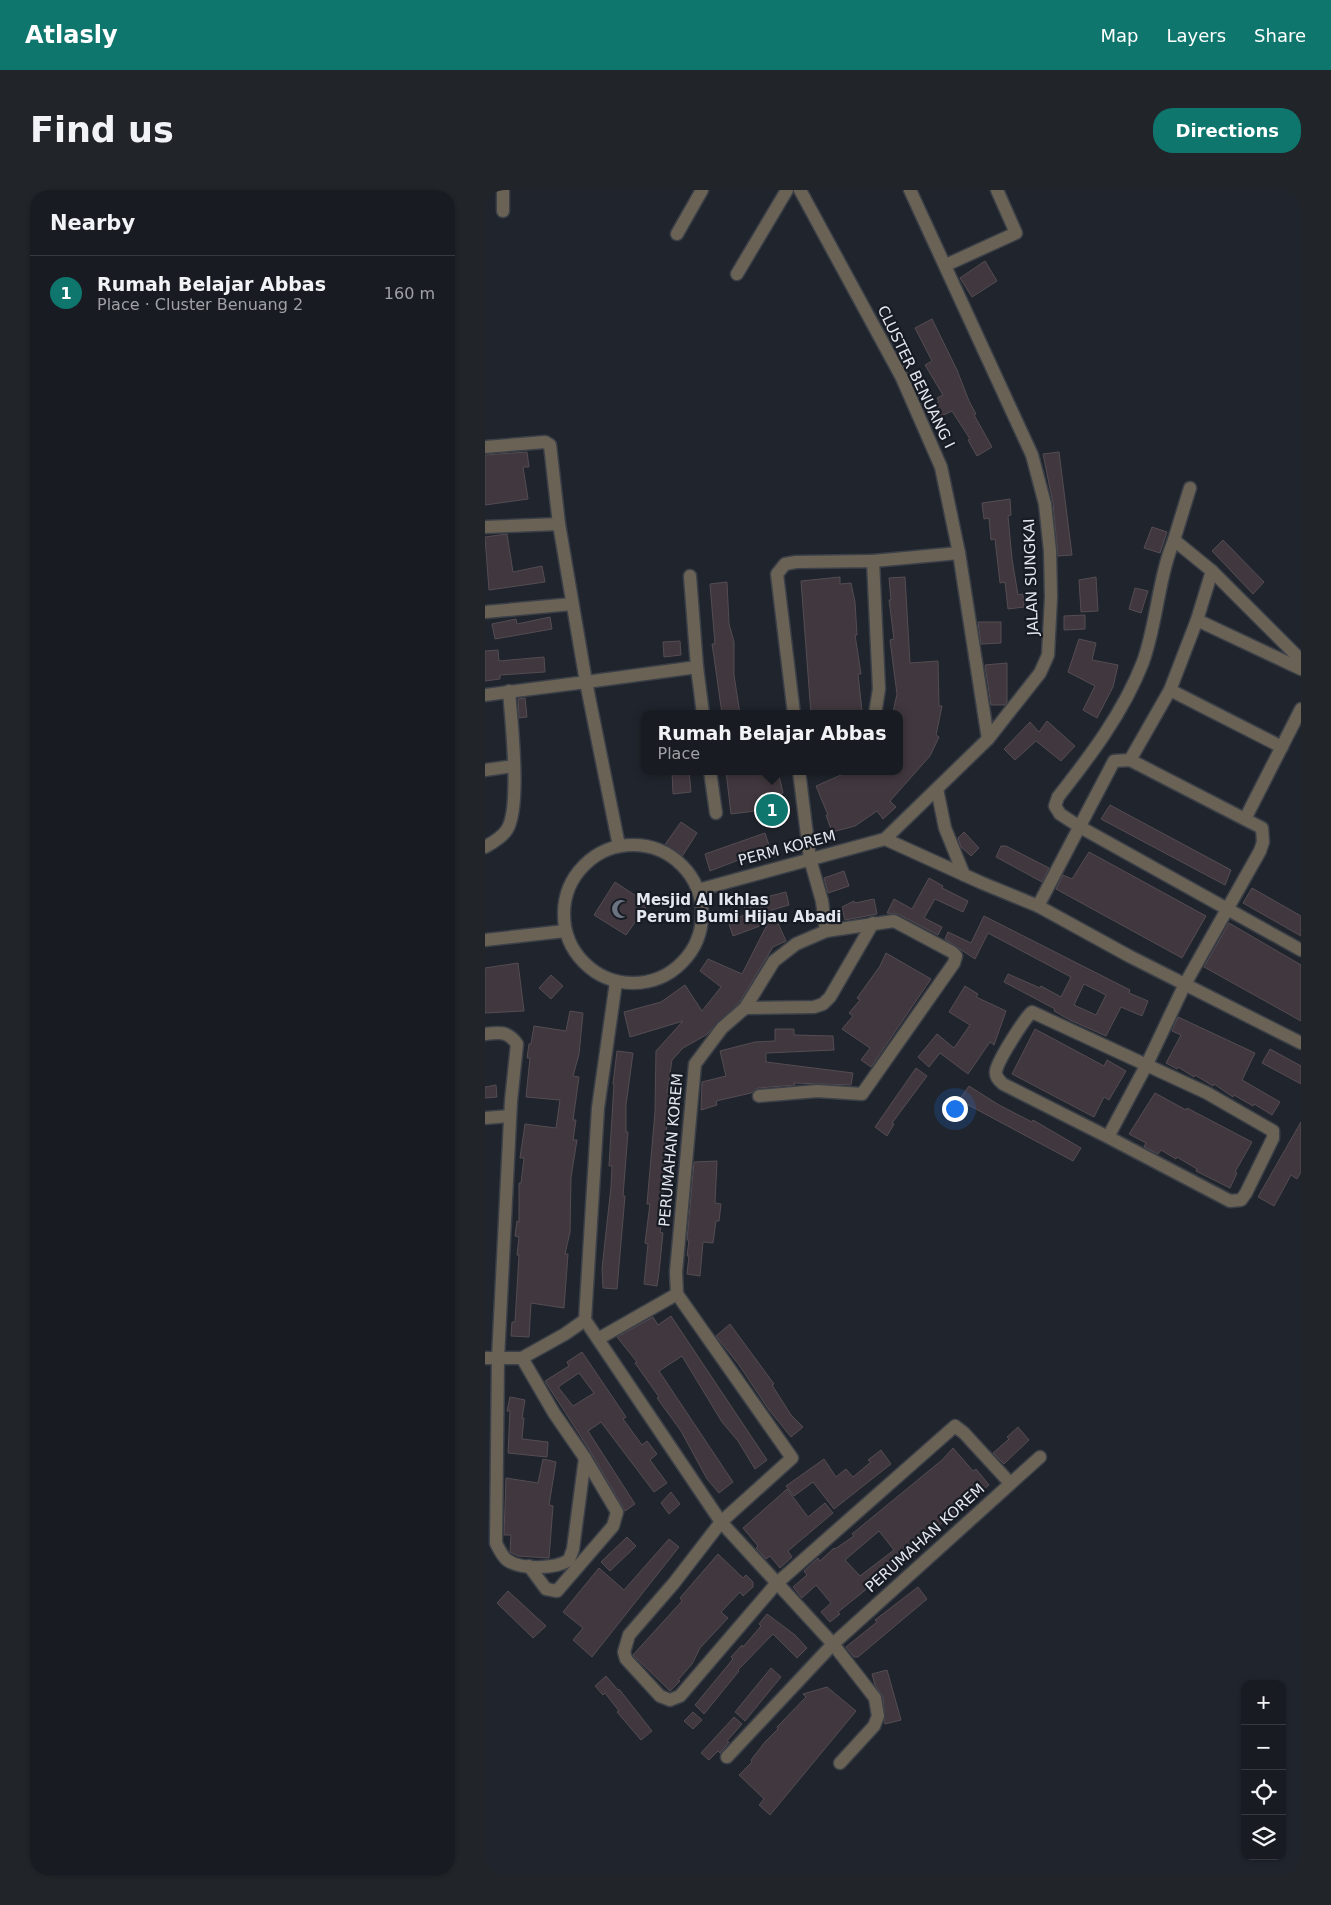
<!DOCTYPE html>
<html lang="en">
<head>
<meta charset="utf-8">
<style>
  :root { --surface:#181c22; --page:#21252a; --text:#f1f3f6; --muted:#9fa1a5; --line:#363a40; --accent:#0f766e }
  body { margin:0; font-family:"DejaVu Sans",sans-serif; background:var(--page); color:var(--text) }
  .controls { position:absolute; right:15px; bottom:15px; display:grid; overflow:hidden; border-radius:10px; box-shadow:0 1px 4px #0004 }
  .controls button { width:45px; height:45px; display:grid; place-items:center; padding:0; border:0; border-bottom:1px solid var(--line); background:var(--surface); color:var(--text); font:25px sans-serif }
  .you { position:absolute; left:469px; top:918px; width:18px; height:18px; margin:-12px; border:4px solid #fff; border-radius:50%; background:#1a73e8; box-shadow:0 0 0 8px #1a73e833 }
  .badge { display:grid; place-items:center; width:32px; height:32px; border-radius:50%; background:var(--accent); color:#fff; font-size:16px; font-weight:700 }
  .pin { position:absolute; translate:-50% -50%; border:2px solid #fff; box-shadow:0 1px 5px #0006 }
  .popup { position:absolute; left:156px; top:520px; width:262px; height:65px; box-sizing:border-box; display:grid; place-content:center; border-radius:10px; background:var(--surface); filter:drop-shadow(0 1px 4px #0005); font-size:16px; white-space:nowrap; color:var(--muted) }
  .popup b { font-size:19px; color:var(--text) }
  .popup::after { content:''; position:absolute; left:50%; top:100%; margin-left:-10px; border:10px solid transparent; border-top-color:var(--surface) }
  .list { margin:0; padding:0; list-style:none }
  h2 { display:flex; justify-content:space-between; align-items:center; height:65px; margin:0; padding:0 20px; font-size:21px }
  h2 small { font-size:16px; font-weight:400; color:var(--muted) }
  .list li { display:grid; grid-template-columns:32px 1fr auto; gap:15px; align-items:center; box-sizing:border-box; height:75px; padding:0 20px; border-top:1px solid var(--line) }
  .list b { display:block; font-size:19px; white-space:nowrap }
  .list p { margin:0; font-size:16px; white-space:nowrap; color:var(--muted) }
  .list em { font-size:16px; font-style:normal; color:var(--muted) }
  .icon { flex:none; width:28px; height:28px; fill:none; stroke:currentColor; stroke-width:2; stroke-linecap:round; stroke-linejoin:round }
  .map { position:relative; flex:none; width:816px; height:1685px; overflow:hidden; border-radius:20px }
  header { display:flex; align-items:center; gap:30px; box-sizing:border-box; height:70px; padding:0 25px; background:var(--accent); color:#fff }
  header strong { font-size:24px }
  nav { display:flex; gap:28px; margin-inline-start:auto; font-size:18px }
  .intro { display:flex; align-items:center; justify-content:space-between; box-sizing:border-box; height:120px; padding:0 30px }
  h1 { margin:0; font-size:35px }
  .button { padding:12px 22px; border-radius:20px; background:var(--accent); color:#fff; font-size:18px; font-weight:700 }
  main { display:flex; gap:30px; padding:0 30px }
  aside { flex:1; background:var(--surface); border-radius:20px; box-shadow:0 1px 4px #0004 }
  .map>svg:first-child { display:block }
</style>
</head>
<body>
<header>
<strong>Atlasly</strong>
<nav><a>Map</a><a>Layers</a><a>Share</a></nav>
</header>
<div class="intro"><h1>Find us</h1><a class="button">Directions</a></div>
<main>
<aside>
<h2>Nearby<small></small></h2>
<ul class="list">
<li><span class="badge">1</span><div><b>Rumah Belajar Abbas</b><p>Place · Cluster Benuang 2</p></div><em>160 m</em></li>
</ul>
</aside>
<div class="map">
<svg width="816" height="1685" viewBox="0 0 816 1685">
  <rect width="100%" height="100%" fill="#20252d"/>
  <g fill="#40383e" stroke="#554c53" fill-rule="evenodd">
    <path d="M500,71L512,91L487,107L475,88Z"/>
    <path d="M447,129L472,180L484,211L491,224L489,225L507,257L492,266L483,250L485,249L467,221L454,227L447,216L454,211L452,208L458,205L440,175L447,171L430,138Z"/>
    <path d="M42,262L44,277H38L43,309L0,315V265Z"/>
    <path d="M574,262L587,365L573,366L568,313L558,264Z"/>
    <path d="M525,309L526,325L523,326L527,369L533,405L538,404L539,417L523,419L520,392L515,393L510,349L506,350L504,328L499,329L497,313Z"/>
    <path d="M667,337L682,342L675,363L659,358Z"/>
    <path d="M22,344L28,382L57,376L60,392L4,400L0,347Z"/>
    <path d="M738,350L779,392L768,404L727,361Z"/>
    <path d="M355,387V394L366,393L370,412L372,445H370L376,484H373L377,521L326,524L316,391Z"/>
    <path d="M420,387L425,473L453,471L454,516H457L451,545L454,547L445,566L405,611L411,617L398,629L392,621L370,636L347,642L341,625H343L331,596L365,581H414V524L408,522L412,504L405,450L409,449L404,410H406L404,388Z"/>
    <path d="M611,387L613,421L596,422L594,390Z"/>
    <path d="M242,392L244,434L249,452V485L255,524H237L229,467L227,454H230L225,394Z"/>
    <path d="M650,398L663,401L656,423L644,419Z"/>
    <path d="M600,425V439L579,440V426Z"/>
    <path d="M65,427L67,439L10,449L7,434L31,429L32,434Z"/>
    <path d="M493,432H516V453L496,454Z"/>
    <path d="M594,449L611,453L607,470L633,475L628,497L612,528L598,520L610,496L583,482Z"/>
    <path d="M195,451L196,465L179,467L178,452Z"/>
    <path d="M13,460L14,471L59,467L60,482L15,485V489L0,491V461Z"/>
    <path d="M522,473V512L520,515H506L500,475Z"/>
    <path d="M40,508L42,527L34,528L33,509Z"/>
    <path d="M562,531L590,556L576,571L551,551L530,570L519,559L545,532L554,542Z"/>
    <path d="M187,581H204L206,602L188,604Z"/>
    <path d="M241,581H293L298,603L294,604L298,625L280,629L278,620L246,624Z"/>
    <path d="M625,615L746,680L740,695L616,629Z"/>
    <path d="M196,632L212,643L196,668L179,656Z"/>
    <path d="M479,642L494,658L486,666L476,657L473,648Z"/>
    <path d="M280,643L285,658L225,681L220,664Z"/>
    <path d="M516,656H521L564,678L557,692L511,667Z"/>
    <path d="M604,662L721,726L697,768L571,699L578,685L587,689Z"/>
    <path d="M359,681L364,696L343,703L339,688Z"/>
    <path d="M444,688L458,696L457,698L483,711L478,722L450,709L439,728L457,737L453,745L413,724L402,723L409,709L427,719Z"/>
    <path d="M130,692L163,714L141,745L109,725Z"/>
    <path d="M767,698L816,726V746L758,713Z"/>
    <path d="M301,702L304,715L287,720L301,751L288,757L254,813L221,845L198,858L187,870L182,903H185L181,943L182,963L176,1022H178L175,1042L178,1043L174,1082L172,1096L159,1094L163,1054L160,1053L165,1014H162L170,922L171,861L198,831L145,847L139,822L176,812L200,795L217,821L236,797L215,781L223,769L257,784L283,733L248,746L243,731L262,724L258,714L280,705L281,707Z"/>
    <path d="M389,709L392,724L360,730L357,717L369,711L370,713Z"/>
    <path d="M499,726L645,800L644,803L663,811L657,826L636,817L621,846L585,830L569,821L570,819L519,792L523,784L555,798L556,796L576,807L586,787L503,743L490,769L460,749L463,742L486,753ZM599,794L621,805L611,825L589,815Z"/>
    <path d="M744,733L816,775V831L719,777Z"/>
    <path d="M401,763L446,789L386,877L376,870L385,858L357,839L368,826L364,823L375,810L372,808L395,776Z"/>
    <path d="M33,773L39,821L0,823V778Z"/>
    <path d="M66,785L78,796L66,809L54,798Z"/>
    <path d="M480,796L493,804L491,807L521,821L509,855L505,852L483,884L455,863L444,877L433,867L452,844L469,858L485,835L464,822Z"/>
    <path d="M85,821L98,823L94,864L88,886L94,887L88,930H91L88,950H92L86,987L85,1042L80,1064H83L79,1118L46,1113L44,1147L26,1146L27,1132H30L34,1065H32L34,1047L30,1046L32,1031L34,1032V993H36L39,968H35L40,934L71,938L75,910L41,907L45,868H42L44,854H46L49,836L81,841Z"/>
    <path d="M693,827L770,863L757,890L795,912L787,925L769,914L768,916L749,905L748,907L729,894L728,896L710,885L709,887L693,877L692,879L681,873L696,845L687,841Z"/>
    <path d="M290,839H309V845L348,846L349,860L281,863V872L368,883L366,895L309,893L310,895L273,898L266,903L231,911L232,915L216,920L217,892L241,886L235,861L270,852L290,851Z"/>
    <path d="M550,839L619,876L622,870L641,881L624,910L619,907L609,927L527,884Z"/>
    <path d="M785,859L816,876V894L777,873Z"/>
    <path d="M132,861L148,863L141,915V942H143L138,1006H140L132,1099L118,1098L117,1079L126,997L127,976H124L129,894H128Z"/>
    <path d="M431,878L442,886L407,933L409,934L402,946L390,937Z"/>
    <path d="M11,895L12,907L0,908V897Z"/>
    <path d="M484,896L514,915L547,932L548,930L596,958L588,971L474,910Z"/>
    <path d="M670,903L701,920L702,918L767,952L750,982L752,983L745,998L711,981L712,979L692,967L691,969L676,960L673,964L659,957L661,953L644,944Z"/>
    <path d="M816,932V982L812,989L806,985L789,1016L773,1007Z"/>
    <path d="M232,971L230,1013L236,1014L234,1031H231L228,1053L218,1052L215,1086L202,1084L204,1066H202L204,1050H202L209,972Z"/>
    <path d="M186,1126L282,1270L270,1279L253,1251L237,1232L197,1166L174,1181L248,1292L234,1303L222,1289L196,1241L172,1208L174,1207L150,1173L152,1172L132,1147L168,1127L173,1135Z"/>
    <path d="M245,1134L289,1194L287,1195L306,1225L318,1237L306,1247L284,1220L254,1175L231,1146Z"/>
    <path d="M97,1162L141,1227L138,1229L157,1255L162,1251L172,1264L165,1270L182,1293L169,1302L116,1232L103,1241L150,1314L140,1321L107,1264L60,1191L84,1176L82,1172ZM94,1183L109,1203L88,1216L73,1197Z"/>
    <path d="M25,1207L40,1210L37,1228H39L37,1249L63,1252L62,1267L23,1263L25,1221H22Z"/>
    <path d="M533,1237L544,1250L519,1274L508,1263L524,1249L522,1247Z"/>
    <path d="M468,1258L488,1281L491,1279L504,1295L441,1346L414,1373L353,1422L355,1424L345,1432L336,1422L346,1413L331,1395L317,1408L308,1397L322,1385L319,1381L333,1368L335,1371L349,1358L350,1359L369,1346L367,1344L457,1270ZM394,1341L409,1360L375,1386L360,1370Z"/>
    <path d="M396,1260L406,1274L349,1319L328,1292L309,1306L301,1296L339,1269L351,1287L361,1279L368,1287L386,1272L383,1270Z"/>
    <path d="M58,1269L71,1272L64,1315L68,1316L64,1368L33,1366L25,1362L26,1345H19L21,1288L53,1293Z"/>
    <path d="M302,1299L323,1327L340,1313L348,1323L303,1361L307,1367L295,1378L285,1366L281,1369L271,1358L273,1356L258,1338Z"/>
    <path d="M186,1302L195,1314L184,1324L176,1313Z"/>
    <path d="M142,1347L151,1356L125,1381L116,1372Z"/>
    <path d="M184,1349L194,1357L107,1467L88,1450L98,1438L78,1422L114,1378L139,1400Z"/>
    <path d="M233,1364L258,1388L261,1385L268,1392V1397L258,1406L255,1402L236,1422L243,1428L215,1458L207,1474L193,1490L195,1491L185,1501L148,1465L197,1411L195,1408Z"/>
    <path d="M433,1397L442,1409L373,1467H369L361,1457L392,1432L390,1430Z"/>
    <path d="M23,1401L61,1436L48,1448L12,1413Z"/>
    <path d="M282,1424L310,1445L322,1458L312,1468L288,1444L253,1480L254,1481L219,1524L210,1515L248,1469L246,1467L257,1455L258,1457L276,1436L274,1434Z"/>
    <path d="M286,1478L296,1487L260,1531L250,1522Z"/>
    <path d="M402,1480L416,1530L400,1534L398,1507L390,1495L387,1484Z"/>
    <path d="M121,1486L133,1500L134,1499L167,1541L156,1550L132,1522L134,1521L120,1503L118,1505L110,1496Z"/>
    <path d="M342,1497L371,1521L285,1625L274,1615L279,1609L254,1585L267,1572L266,1570L280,1552L293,1539L292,1537L321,1507L318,1504Z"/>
    <path d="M208,1522L217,1530L208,1539L199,1531Z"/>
    <path d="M249,1527L257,1534L242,1551L244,1552L235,1563L233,1561L224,1570L216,1563Z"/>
  </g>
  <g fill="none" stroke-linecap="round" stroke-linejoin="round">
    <g stroke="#3b4048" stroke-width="15">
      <g id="minor">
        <path d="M315,0L417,188L456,277L474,363L503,549"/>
        <path d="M18,21V0"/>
        <path d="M192,44L217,0"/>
        <path d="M461,75L531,43L512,0"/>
        <path d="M252,84L302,0"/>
        <path d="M0,257L60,252L65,255L74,334L101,492L0,505"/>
        <path d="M0,337L74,334"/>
        <path d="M689,350L705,298"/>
        <path d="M388,371L474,363"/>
        <path d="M727,381L712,430L816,479"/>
        <path d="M205,386L212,477"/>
        <path d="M0,422L87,414"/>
        <path d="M816,470L727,381L689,350C673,389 672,433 658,472C638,523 606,565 573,607L570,616L575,624L595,637L816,760"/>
        <path d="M685,500L797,557"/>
        <path d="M309,524L292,384L300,374L311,372L388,371L394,499L390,524"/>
        <path d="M645,570L685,500L712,430"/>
        <path d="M0,580L29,576"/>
        <path d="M225,581L231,623"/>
        <path d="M314,581L325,669L337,711L341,741L311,754L289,771L260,818L237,838L210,874L191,1082L192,1104L307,1268L236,1332L189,1393L144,1445L139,1462L141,1469L175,1506L185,1510L195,1506L291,1394L470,1236L479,1243L525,1293"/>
        <path d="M452,599L460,638L479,685"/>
        <path d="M760,629L816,519"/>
        <path d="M400,649L497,693L553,716L644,766L816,853"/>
        <circle cx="148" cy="724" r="69"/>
        <path d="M134,656L101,492L212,477L218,524"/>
        <path d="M0,657C7,653 16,648 21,641C37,621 26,528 24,501"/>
        <path d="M213,700L400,649L503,549L555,483L563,465L566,407L565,361L560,314L547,265L425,0"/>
        <path d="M553,716L629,571L645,570L777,638L778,652L775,661L700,794L662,874L623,947L518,894C514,890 510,887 511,881C513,870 539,829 547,822L722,903L788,941V948L761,1003L756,1010L745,1011L623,947"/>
        <path d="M0,750L80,741"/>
        <path d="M131,792L113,918L100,1130L236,1332L348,1454L390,1508L393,1526L389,1536L355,1573"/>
        <path d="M260,818L329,817L338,814L345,807L388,733"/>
        <path d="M0,844C14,842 23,841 32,854L26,911L13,1168L11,1353C14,1359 17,1366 22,1370C36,1380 71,1379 84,1370L88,1359L100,1268"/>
        <path d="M274,906L332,901L377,904L469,773L471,766L467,762L409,731L341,741"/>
        <path d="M0,928L25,926"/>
        <path d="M113,1149L192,1104"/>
        <path d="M0,1168H37L80,1144L100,1130"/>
        <path d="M37,1168L69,1223L100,1268L132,1322L128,1336L72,1401L61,1399L44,1376"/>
        <path d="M242,1567L348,1454L555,1267"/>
      </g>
    </g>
    <use href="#minor" stroke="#6b6256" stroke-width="12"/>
  </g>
  <defs>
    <g id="mosque-bare" transform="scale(1.5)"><path d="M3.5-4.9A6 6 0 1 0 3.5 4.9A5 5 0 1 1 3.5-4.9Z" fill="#6b7280" stroke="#171b23" stroke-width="2.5" paint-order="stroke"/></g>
  </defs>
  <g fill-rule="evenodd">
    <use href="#mosque-bare" x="136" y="719"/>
  </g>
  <g text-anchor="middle" stroke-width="4.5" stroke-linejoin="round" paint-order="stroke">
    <g font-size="15" fill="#e4e7ed" stroke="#171b23">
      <text transform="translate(431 187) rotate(64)" y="5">CLUSTER BENUANG I</text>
      <text transform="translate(546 387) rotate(-92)" y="5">JALAN SUNGKAI</text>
      <text transform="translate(302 658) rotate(-15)" y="5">PERM KOREM</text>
      <text transform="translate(186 960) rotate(-85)" y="5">PERUMAHAN KOREM</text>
      <text transform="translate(440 1348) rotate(-42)" y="5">PERUMAHAN KOREM</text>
    </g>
    <g font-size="15" font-weight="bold" fill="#e4e7ed" stroke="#171b23" text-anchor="start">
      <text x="151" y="715">Mesjid Al Ikhlas<tspan x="151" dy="17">Perum Bumi Hijau Abadi</tspan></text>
    </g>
  </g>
</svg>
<div class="controls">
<button>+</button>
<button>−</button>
<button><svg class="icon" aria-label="locate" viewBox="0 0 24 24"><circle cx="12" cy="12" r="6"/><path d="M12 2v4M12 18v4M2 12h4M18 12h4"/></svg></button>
<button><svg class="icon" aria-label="layers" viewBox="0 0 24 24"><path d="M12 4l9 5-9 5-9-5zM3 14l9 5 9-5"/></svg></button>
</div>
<div class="you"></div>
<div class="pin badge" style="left:287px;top:620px">1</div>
<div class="popup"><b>Rumah Belajar Abbas</b>Place</div>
</div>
</main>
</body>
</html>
